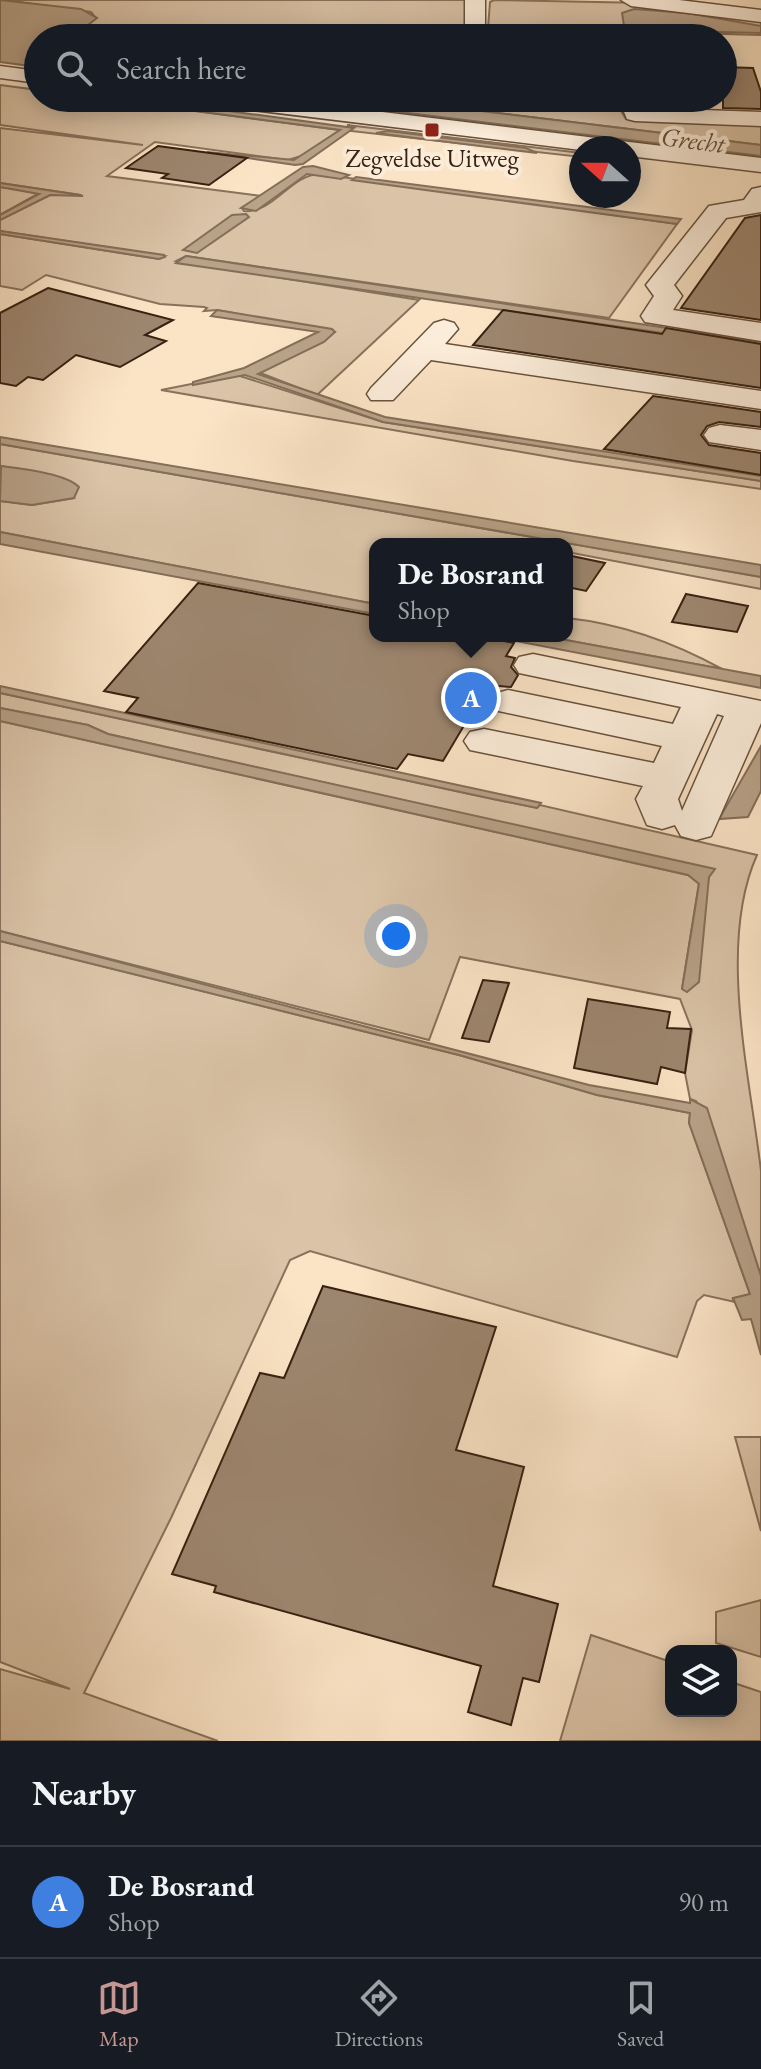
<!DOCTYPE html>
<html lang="en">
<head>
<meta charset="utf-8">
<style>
  :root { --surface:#171b24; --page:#242831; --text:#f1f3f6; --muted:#9ea1a6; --line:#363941; --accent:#c59692 }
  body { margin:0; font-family:"EB Garamond",serif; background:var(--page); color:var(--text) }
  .controls { position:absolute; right:24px; bottom:24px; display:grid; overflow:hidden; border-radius:16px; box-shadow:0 4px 20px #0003 }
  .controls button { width:72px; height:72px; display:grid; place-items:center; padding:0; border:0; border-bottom:2px solid var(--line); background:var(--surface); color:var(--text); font:40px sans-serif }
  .compass { position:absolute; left:569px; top:136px; width:72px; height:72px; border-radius:50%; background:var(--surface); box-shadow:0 4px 20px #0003; rotate:291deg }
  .you { position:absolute; left:396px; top:936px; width:28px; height:28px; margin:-20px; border:6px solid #fff; border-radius:50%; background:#1a73e8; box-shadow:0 0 0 12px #1a73e833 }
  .badge { display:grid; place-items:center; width:52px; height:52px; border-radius:50%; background:var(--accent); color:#fff; font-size:26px; font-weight:700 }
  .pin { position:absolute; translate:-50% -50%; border:4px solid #fff; box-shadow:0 2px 8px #0006 }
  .popup { position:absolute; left:369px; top:538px; width:204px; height:104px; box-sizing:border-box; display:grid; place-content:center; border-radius:16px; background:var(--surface); filter:drop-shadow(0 2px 6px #0005); font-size:26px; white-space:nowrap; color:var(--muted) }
  .popup b { font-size:30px; color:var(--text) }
  .popup::after { content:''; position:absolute; left:50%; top:100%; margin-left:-16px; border:16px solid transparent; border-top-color:var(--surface) }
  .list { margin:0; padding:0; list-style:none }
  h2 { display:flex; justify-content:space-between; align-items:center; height:104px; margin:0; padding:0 32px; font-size:34px }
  h2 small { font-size:26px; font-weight:400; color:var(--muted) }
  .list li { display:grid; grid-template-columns:52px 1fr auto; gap:24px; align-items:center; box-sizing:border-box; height:112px; padding:0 32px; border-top:2px solid var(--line) }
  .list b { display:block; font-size:30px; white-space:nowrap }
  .list p { margin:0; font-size:26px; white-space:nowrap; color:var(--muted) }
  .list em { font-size:26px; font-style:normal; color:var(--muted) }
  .icon { flex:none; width:44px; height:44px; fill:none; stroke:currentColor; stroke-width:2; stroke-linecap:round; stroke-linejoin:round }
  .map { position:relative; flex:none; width:761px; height:1741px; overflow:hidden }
  .search { position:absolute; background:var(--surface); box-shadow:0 4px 20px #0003; left:24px; right:24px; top:24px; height:88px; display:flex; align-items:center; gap:20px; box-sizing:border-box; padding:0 28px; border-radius:44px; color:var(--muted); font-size:30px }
  .sheet { height:216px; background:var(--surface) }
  nav { display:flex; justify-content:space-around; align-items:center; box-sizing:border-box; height:112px; border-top:2px solid var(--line); background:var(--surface); font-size:22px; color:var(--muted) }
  nav a { display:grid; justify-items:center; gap:4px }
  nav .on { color:var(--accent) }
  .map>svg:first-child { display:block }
</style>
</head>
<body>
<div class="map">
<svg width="761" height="1741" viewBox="0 0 761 1741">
  <rect width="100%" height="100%" fill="#fbe4c6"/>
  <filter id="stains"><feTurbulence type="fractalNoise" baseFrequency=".0025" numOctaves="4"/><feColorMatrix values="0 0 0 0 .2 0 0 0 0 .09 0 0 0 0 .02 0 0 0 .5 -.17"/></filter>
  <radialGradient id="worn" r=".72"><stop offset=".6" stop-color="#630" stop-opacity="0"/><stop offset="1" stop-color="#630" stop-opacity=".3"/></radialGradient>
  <g fill="#dac3a7" stroke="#88725c" stroke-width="2">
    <path d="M4,0H467L464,38H71L96,18L91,12Z"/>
    <path d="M494,0L646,3L761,19V26L641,31L761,35L488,28L490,2Z"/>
    <path d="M0,85L38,90V98H97L340,130L301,156L288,160L155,142L107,176L261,196L242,208L244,211C273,214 291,174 320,174L677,224L609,318L186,256L176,261L419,300L317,395L258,372L334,332L217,310L204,311L207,308L204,307L160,304L46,275L22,290L0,286V234L159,259L165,256L0,231V220L50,195H81L0,183V128L143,145L0,125Z"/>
    <path d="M374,98H459L460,101L618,106L626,119L761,122V145Z"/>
    <path d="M347,125L581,153V157L351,131L353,127Z"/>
    <path d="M0,187L37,192L39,193L0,215Z"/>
    <path d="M237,375L383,422L761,481V489L573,461L161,390Z"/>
    <path d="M0,444L761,577V589L567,552V544H375V604L0,532V501L32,505L74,498L52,475L0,466Z"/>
    <path d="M567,618C623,624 673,642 722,669L544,636H567Z"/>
    <path d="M0,693L493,799L537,808L540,805L757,855C717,944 750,1076 761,1171C761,1205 761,1241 761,1276L696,1101L690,1099L685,1073L692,1030L680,999L460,957L429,1040L0,931V721L688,875L699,883L682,989L709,877L714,870L108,734L88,725L0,708Z"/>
    <path d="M0,941L459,1055L597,1095L690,1113L689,1123L750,1294L733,1299L735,1302L704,1295L697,1301L677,1357L310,1251L290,1260L171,1518L84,1693L218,1741H0V1669L70,1689L0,1662Z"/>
    <path d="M735,1437H761V1531Z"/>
    <path d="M761,1600V1657L716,1643V1612Z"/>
    <path d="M591,1635L671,1662V1711H731V1682L761,1692V1741H560Z"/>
  </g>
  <g fill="#b8a288" stroke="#846e58" stroke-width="2">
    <path d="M0,0L81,9L97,18L71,38H38V67L0,62Z"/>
    <path d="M634,9L687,13L761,26V33L634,30L624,26L622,13Z"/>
    <path d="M97,98H134L354,128L303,164L295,165L207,152L294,160L340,130Z"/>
    <path d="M285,98H374L761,145V156Z"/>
    <path d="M388,131L526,148L537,153L376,133Z"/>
    <path d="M313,166L349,175L341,179L307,174L256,211L241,208L303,167Z"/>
    <path d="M356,177L681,219L677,224L352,180Z"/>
    <path d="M0,183L80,195L83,196L50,195L0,220V215L39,194L0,187Z"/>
    <path d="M246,214L249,217L197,253L183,250L232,215Z"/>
    <path d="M0,231L164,255L165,257L159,259L0,234Z"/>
    <path d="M186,256L761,342V347L176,263Z"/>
    <path d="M217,310L332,329L335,332L324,342L258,374L385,417L761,476V481L383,422L245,375L193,385V382L244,368L318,332L211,316Z"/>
    <path d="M0,437L761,565V577L0,444Z"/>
    <path d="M1,466C19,468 67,474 79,487L74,498L32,505L0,501Z"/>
    <path d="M0,532L375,604V614L0,544Z"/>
    <path d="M490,636H544L761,676V688Z"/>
    <path d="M0,686L541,803L537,808L493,799L0,693Z"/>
    <path d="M0,708L88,725L108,734L715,869L709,877L699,982L687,992L682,989L699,884L688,875L0,721Z"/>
    <path d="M761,746V791L748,817L719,819Z"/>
    <path d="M0,931L589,1085L690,1103V1099L707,1108L761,1276V1355L751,1319L742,1320L733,1298L750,1294L689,1123L690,1113L597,1095L459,1055L0,941Z"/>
  </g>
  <g fill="#9d866f" stroke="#372110" stroke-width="2">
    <path d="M723,67L753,68L761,92V109L723,108Z"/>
    <path d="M158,146L247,158L209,185L162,178L168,174L126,168Z"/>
    <path d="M761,215V320L681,308L745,218Z"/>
    <path d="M48,288L173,320L145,335L166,341L120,367L76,355L43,380L28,377L16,386L0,383V313Z"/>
    <path d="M503,310L662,334L666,328L761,344V388L473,345Z"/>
    <path d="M653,396L761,412V427L719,422L707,426L701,435L709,445L761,453V475L604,449Z"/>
    <path d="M567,555L605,563L586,591L567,587Z"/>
    <path d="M198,583L375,616V636H479L514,643L506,656L515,658L511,667L518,675L511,687L488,685L443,761L408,754L397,769L126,712L138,698L104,691Z"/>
    <path d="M686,594L748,606L737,632L672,622Z"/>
    <path d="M483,980L509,983L489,1042L462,1038Z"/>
    <path d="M588,999L670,1012L667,1028L691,1029L685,1073L661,1067L657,1084L574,1068Z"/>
    <path d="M323,1286L496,1327L456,1450L524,1467L493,1586L558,1604L539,1682L523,1678L511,1725L468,1712L481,1666L214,1592L216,1586L172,1574L260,1373L284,1378Z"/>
  </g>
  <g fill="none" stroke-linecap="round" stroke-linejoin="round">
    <g stroke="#68523e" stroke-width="3">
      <g id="minor">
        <rect x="465" y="0" width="20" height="38"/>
        <path d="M621,0H679L761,10V22L631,6Z"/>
        <path d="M621,32H680L690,38H611Z"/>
        <path d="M0,66L38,71V83L0,78Z"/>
        <path d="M201,98H267L761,158V172L629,156V148L581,150L212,105Z"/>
        <path d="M465,98H642L645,108L761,112V126L635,121L627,119L622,107L476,105Z"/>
        <path d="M761,187V212L726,218L674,285L682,296L673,310L761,323V341L645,322L641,316L654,296L646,285L709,206L744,200L752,189Z"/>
        <path d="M444,320L454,323L458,329L445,344L761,391V409L431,360L393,400H371L367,394L371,388L434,323Z"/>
        <path d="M720,425L761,430V450L709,442L704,435L709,428Z"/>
        <path d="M533,654L761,701V723L711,836L696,840L681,836L675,825L662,829L647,825L636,799L643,786L470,750L464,741L470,732L484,729L654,763L662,746L494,710L488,702L494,694L508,690L673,724L681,707L519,673L514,665L519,657ZM717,714L724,716L682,811L678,799Z"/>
      </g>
    </g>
    <use href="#minor" fill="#fcedda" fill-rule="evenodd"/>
  </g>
  <rect fill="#8f2418" stroke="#fcedda" stroke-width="3" x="424" y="122" width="16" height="16" rx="4"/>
  <g text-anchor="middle" stroke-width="8" stroke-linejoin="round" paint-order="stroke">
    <g font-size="26" font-style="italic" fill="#644e3a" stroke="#fcedda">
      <text transform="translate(693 140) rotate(7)" y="9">Grecht</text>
    </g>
    <g font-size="26" fill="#372110" stroke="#fcedda">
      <text x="432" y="167">Zegveldse Uitweg</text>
    </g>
  </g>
  <rect width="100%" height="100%" filter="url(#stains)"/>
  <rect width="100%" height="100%" fill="url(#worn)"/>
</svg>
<div class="controls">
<button><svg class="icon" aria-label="layers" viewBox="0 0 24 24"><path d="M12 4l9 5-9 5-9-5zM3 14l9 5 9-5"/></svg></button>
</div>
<svg class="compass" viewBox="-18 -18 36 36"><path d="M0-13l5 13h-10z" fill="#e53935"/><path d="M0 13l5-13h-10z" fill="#9ea1a6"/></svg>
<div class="you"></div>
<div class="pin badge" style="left:471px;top:698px;background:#3f7fe0">A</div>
<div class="popup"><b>De Bosrand</b>Shop</div>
<div class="search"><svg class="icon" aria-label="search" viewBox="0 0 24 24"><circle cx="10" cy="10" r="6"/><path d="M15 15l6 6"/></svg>Search here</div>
</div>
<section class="sheet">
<h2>Nearby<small></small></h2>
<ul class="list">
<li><span class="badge" style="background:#3f7fe0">A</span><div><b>De Bosrand</b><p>Shop</p></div><em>90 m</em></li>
</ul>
</section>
<nav>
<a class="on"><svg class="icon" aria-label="map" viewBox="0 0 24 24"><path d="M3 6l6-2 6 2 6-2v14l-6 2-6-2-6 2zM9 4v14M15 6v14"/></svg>Map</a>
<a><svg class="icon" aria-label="directions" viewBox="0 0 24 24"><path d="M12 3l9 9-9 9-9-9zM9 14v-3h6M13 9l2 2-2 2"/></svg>Directions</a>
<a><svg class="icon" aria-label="saved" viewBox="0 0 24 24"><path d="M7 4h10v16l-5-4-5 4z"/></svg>Saved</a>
</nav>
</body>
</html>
